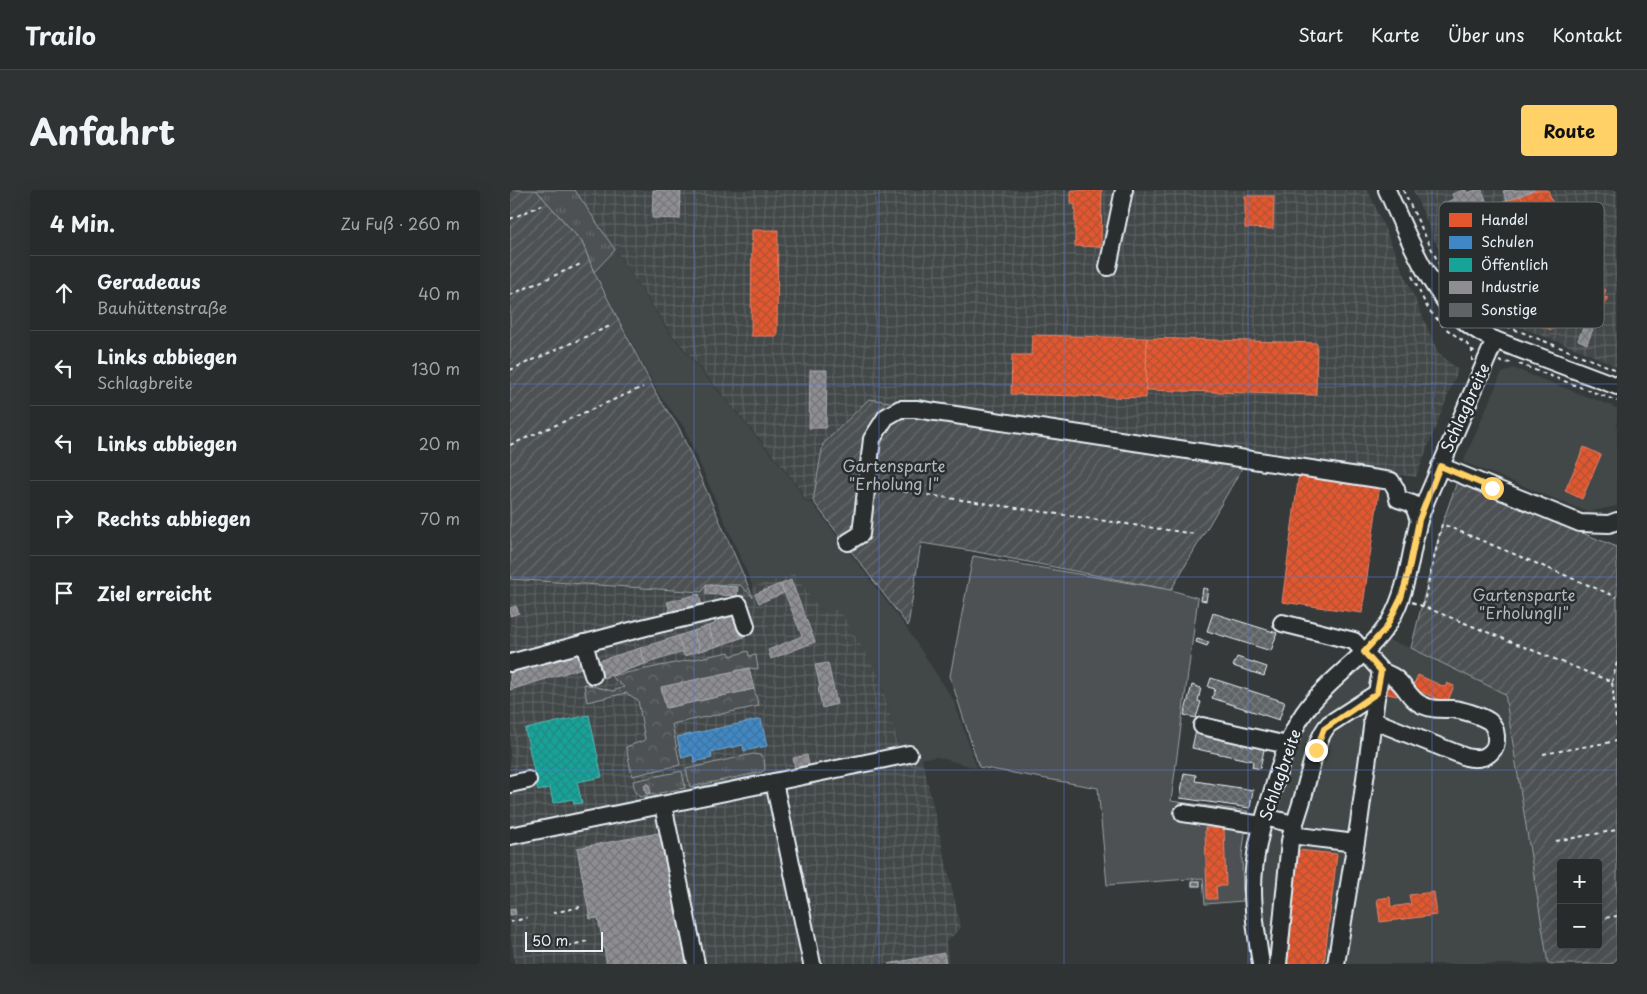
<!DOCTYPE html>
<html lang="de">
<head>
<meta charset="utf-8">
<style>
  :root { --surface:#282b2c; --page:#303334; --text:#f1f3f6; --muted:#a5a7a9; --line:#444748; --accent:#ffd166 }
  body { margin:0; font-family:"Playpen Sans",sans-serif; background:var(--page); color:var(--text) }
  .controls { position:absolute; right:15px; bottom:15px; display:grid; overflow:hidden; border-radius:5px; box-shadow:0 5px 20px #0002 }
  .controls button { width:45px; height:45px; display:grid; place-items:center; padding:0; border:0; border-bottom:1px solid var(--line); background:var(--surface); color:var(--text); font:25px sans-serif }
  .scale { position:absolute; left:15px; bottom:12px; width:78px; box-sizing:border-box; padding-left:5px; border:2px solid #e8f1f8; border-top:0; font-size:14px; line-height:18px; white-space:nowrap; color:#e8f1f8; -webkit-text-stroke:4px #2a2d2e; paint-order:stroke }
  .stop { position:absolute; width:15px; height:15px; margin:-11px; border:4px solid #ffd166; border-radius:50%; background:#fff }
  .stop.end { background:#ffd166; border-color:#fff; box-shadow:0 1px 5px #0008 }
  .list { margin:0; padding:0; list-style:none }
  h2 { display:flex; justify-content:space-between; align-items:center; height:65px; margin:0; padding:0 20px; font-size:21px }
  h2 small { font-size:16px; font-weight:400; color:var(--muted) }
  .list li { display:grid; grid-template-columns:32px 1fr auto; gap:15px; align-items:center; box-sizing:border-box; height:75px; padding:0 20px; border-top:1px solid var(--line) }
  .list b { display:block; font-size:19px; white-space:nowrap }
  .list p { margin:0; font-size:16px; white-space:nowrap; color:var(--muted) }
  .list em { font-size:16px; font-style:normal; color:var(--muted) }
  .icon { flex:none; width:28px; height:28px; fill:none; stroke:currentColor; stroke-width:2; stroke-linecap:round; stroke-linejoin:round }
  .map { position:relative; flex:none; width:1107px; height:774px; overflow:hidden; border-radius:5px }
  header { display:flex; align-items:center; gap:30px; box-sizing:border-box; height:70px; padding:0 25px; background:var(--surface); border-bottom:1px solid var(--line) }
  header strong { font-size:24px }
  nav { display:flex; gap:28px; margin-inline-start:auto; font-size:18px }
  .intro { display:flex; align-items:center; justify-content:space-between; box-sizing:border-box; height:120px; padding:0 30px }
  h1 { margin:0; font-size:35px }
  .button { padding:12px 22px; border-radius:5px; background:var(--accent); color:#111; font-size:18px; font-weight:700 }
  main { display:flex; gap:30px; padding:0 30px }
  aside { flex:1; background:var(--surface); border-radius:5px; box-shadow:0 5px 20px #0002 }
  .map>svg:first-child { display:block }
</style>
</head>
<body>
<header>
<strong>Trailo</strong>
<nav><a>Start</a><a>Karte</a><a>Über uns</a><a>Kontakt</a></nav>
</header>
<div class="intro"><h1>Anfahrt</h1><a class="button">Route</a></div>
<main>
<aside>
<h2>4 Min.<small>Zu Fuß · 260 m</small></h2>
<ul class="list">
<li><svg class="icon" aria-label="ahead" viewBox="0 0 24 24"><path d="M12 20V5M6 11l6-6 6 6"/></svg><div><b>Geradeaus</b><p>Bauhüttenstraße</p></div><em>40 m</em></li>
<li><svg class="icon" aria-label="left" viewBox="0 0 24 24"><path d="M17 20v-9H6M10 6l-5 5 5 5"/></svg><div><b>Links abbiegen</b><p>Schlagbreite</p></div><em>130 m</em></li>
<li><svg class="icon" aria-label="left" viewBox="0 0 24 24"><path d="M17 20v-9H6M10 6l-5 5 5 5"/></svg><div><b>Links abbiegen</b></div><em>20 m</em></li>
<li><svg class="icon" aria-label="right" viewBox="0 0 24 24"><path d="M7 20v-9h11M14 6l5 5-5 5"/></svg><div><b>Rechts abbiegen</b></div><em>70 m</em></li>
<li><svg class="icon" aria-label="arrive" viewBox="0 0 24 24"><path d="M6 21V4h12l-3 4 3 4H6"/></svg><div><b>Ziel erreicht</b></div></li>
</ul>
</aside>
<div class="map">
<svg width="1107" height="774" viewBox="0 0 1107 774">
  <defs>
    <pattern id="industrial-grid" width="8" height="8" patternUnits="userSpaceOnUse" patternTransform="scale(1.25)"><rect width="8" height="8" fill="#424647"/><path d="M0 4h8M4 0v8" fill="none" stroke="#5d6162"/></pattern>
    <pattern id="grass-tufts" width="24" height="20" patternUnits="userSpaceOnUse" patternTransform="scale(1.25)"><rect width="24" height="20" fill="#4d5152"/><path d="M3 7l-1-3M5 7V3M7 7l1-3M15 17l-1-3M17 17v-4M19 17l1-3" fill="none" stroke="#676a6c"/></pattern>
    <pattern id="park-crowns" width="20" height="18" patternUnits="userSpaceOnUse" patternTransform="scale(1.25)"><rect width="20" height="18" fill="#4d5152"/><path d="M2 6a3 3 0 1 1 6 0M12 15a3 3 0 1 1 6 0" fill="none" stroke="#676a6c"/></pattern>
    <pattern id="garden-furrows" width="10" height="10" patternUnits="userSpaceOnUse" patternTransform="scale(1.25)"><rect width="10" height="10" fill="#4d5152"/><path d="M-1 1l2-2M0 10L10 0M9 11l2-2" fill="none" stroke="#676a6c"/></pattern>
    <pattern id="shops-cross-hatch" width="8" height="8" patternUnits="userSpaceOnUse" patternTransform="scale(1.25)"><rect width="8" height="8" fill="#e4572e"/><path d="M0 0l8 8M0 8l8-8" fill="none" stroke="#ad5238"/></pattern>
    <pattern id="schools-cross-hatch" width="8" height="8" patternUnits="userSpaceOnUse" patternTransform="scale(1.25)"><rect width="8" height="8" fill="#3f88c5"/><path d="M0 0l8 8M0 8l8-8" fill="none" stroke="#41729a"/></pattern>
    <pattern id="public-cross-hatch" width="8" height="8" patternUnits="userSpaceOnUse" patternTransform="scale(1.25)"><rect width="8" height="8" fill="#17a398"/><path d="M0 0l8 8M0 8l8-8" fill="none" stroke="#258881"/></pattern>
    <pattern id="industry-cross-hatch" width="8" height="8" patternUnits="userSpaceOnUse" patternTransform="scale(1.25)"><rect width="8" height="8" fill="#8d8d92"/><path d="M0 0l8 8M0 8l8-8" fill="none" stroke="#747579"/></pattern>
    <pattern id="building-cross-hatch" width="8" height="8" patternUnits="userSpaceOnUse" patternTransform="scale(1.25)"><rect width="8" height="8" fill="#5f6365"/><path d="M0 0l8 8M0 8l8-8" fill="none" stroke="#767a7c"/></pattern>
  </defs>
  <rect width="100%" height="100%" fill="#35393a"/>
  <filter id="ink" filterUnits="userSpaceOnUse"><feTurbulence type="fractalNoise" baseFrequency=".02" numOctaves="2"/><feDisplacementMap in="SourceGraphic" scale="10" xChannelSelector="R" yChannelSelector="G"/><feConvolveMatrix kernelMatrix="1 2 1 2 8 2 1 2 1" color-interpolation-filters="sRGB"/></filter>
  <g filter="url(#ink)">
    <g fill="#424647">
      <path d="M105,60L159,142L284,292L296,312L302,313L396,437L444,511L467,578L427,567L393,570L369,486L313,423L284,385L243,397L174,237L150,206L84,82Z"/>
      <path d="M1003,178L1107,218V316L1078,322L953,272L991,184Z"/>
      <path d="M877,450L901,458L995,504L1038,774H760L755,749L750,698L753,670L761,636L789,542L808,515Z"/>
    </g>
    <g fill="url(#industrial-grid)">
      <path d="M65,0H858L928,162L948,180L906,287L741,263L313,254L303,311L297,312L285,292L160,142Z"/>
      <path d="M903,0H1107V177L1082,165L997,132L964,110L935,74Z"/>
      <path d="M284,384L313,423L329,419L369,486L393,570L412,568L451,738L436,752L439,774H5L0,743V389L191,402L196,394L230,395L243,407V397Z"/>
    </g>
    <g fill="url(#grass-tufts)" stroke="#9aa1a5">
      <path d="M26,0H65L105,60L84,82L72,52Z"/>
      <path d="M243,564L250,565L254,569L255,579L252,582L180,597L176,579Z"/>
      <path d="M172,581L175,598L130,607L125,602L123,591Z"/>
    </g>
    <path fill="url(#park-crowns)" stroke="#9aa1a5" d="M238,461L239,466L246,465L248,479L239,478L151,498L156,518L244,499L249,516L162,534L170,575L122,586L116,557L135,550L128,510L116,503L77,512L74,494L103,501L114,497L101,486L219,462L221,466Z"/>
    <g fill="url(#garden-furrows)" stroke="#9aa1a5" fill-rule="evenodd">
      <path d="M0,0H26L72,52L84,82L148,207L169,238L243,407L230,395L196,394L192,402L0,389Z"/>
      <path d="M359,209L741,263L661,400L462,361L411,353L398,436L303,311L313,254Z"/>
      <path d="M947,292L1107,357V774H1038L995,504L901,458L932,334ZM1051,673H1088V755H1051Z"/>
    </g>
    <path fill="#4d5152" stroke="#9aa1a5" d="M463,366L661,400L688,408L661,611L738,621L732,666L733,711L695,714L693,688L597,695L588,598L469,577L440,486Z"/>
    <g fill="url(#shops-cross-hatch)" stroke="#e5856b">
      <path d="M561,0H592L591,57L565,56V14H561Z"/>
      <path d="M1024,0H1038L1043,14L1018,24L1010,5Z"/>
      <path d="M1010,5L1015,17L983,29L979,18Z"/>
      <path d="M735,6H764L763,39L735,38Z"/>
      <path d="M242,40H268L267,146H241Z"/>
      <path d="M1077,92L1096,100L1093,107L1098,108L1094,117L1062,105L1065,96L1074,99Z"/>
      <path d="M1027,114L1049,122L1042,140L1020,132Z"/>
      <path d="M522,145L637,148L636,208L501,204L502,165H521Z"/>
      <path d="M637,148L807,153L806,205L636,200Z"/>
      <path d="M1074,257L1091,265L1072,309L1055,301Z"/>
      <path d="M789,283L870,294L852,423L772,412Z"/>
      <path d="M908,485L935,497L937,493L944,496L937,513L902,498Z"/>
      <path d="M879,494L889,497L887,506L877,504Z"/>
      <path d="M695,638H714L716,696H706L707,709H697Z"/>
      <path d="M788,660L827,664L814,774H775Z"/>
      <path d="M924,702L927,725L870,732L867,709L880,707L881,717L901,714L899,705Z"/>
    </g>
    <path fill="url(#schools-cross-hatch)" stroke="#72a8d4" d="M251,529L257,556L234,561L233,555L201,562L202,568L184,572L183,565L172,568L167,547Z"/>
    <path fill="url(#public-cross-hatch)" stroke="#56bab5" d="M79,525L92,587L67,592L72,613L64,614L63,609L43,613L40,598L28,601L15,539Z"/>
    <g fill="url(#industry-cross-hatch)" stroke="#a8abb1">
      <path d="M143,0H171L170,29L142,28Z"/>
      <path d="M953,0H956L957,3L966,0H972L983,29L943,44L931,14L944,9L942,4Z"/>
      <path d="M996,0H1024L997,11L993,1Z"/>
      <path d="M1083,113L1092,117L1077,154L1068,150Z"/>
      <path d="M300,180H317L316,238H299Z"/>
      <path d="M281,390L305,452L261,469L258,460L292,446L271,394Z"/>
      <path d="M270,394L274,403L249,413L245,404Z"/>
      <path d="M196,395L228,397L227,406L196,404Z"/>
      <path d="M189,404L192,417L161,425L157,412Z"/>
      <path d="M6,416L9,423L0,426V418Z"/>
      <path d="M225,420L234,447L205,457L198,436L205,434L203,427Z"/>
      <path d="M198,436L205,457L190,461L183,441Z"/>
      <path d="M183,441L190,461L174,466L168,446Z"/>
      <path d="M168,446L173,462L135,474L130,458Z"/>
      <path d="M130,458L135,474L93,488L88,471Z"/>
      <path d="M66,459L72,478L0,500V479Z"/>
      <path d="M318,473L327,514L312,518L308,498L310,497L305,475Z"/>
      <path d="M239,478L244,499L156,518L151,497Z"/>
      <path d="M297,565L299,575L285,578L283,568Z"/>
      <path d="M139,594L141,603L136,604L134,595Z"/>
      <path d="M154,642L179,774H97L88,728L80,729L67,658Z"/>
      <path d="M0,719H5L6,724L0,725Z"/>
      <path d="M434,763L436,774H378Z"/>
    </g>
    <g fill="url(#building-cross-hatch)" stroke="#e8f1f8">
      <path d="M693,398L698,399L696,411L691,410Z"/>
      <path d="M703,423L767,443L761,461L697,441Z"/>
      <path d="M687,449L699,452L697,456L686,452Z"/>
      <path d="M727,467L757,477L754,486L723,476Z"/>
      <path d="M701,488L775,512L769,530L702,508L705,499L698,497Z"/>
      <path d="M682,495L691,498L688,511L691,512L686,528L674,525Z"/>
      <path d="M686,540L755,555L750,579L742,577L743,571L682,558Z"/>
      <path d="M674,583L686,585L685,591L743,600L740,618L670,608Z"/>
      <rect x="682" y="691" width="8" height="5"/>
    </g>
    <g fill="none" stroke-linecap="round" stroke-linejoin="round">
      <g stroke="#e8f1f8" stroke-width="20">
        <g id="minor">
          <path d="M877,0C896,42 919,102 955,132C964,139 974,145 985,150L1107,196"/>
          <path d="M598,77L614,0"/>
          <path d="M930,276L1070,333L1099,334L1107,331"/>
          <path d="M338,352L351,344L362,249L376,227L390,219H406L881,291L886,299L888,309L903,314L909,330"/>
          <path d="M772,433L844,451L871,481L866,508L849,633L826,774"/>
          <path d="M74,453L83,485"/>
          <path d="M0,473L136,437L229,415L236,436"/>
          <path d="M862,530L956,567C964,569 975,569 981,562C989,555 987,537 979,531C969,525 953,520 942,519C931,519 923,520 912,515C900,510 895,495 885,488C881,485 875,483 871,481"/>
          <path d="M692,536L777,555"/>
          <path d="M264,592L399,564"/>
          <path d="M0,594L18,590"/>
          <path d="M153,615L186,774"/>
          <path d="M673,623L752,635"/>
          <path d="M755,627L783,634"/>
          <path d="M781,645L845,653"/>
          <path d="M0,646L264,592L302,774"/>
          <path d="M751,774C747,749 743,724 743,699C743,666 752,634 762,603C771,573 779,541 799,516C823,485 859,465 880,431C898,400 900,364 909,330C911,323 914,316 917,308L985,150"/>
          <path d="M768,774L780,651C783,636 789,622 793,607C799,588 805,548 819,534L867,503"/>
        </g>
      </g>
      <g stroke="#e8f1f8" stroke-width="2" stroke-dasharray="4 4" stroke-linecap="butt">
        <path d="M893,0L929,74L960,114L991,134L1107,180"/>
        <path d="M0,29L32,15"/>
        <path d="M902,86L918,119L935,138L956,153L962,160L966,162"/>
        <path d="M0,105L73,73"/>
        <path d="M962,171V160"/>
        <path d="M989,171L994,173L1004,172"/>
        <path d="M1009,174L1107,211"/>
        <path d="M0,180L100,136"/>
        <path d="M0,255L133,197"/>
        <path d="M370,298L685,344"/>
        <path d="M902,412L1102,492L1107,539"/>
        <path d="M913,416L932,334L1107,407"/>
        <path d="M1102,492L1107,472"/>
        <path d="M1033,564L1107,551"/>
        <path d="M1046,651L1107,640"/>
        <path d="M43,723L70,717"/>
        <path d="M1088,729L1107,726"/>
        <path d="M0,732L17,728"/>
        <path d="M50,758L77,751"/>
      </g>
      <use href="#minor" stroke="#2a2d2e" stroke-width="16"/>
    </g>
  </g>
  <g fill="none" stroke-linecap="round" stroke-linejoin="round" filter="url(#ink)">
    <path stroke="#ffd166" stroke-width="6" d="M806,560L814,539L867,503L871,481L854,462L876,438L891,408L898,384L909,330L930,276L982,298"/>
  </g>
  <path fill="none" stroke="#5a7fe2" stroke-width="1" stroke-opacity="0.55" d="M184,0V774M369,0V774M554,0V774M738,0V774M922,0V774M0,194H1107M0,387H1107M0,580H1107"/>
  <g text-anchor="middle" stroke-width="5" stroke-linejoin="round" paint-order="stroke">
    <g font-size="16" fill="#e8f1f8" stroke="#2a2d2e">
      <text transform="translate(955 218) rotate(-66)" y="6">Schlagbreite</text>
      <text transform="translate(770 585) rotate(-71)" y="6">Schlagbreite</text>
    </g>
    <g font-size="16" fill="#b2b9be" stroke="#2a2d2e">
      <text x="384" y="282">Gartensparte<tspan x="384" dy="18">"Erholung I"</tspan></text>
      <text x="1014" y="411">Gartensparte<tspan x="1014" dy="18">"ErholungII"</tspan></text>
    </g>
  </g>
  <rect x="929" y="12" width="165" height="126" rx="8" fill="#2a2d2e" stroke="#63686b" stroke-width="1"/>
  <rect x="939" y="23" width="23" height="14" fill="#e4572e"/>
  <rect x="939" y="46" width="23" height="13" fill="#3f88c5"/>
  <rect x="939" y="68" width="23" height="14" fill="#17a398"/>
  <rect x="939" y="91" width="23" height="13" fill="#8d8d92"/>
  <rect x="939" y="113" width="23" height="14" fill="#5f6365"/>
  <g font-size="14" fill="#e8f1f8">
    <text x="971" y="35">Handel</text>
    <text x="971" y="57">Schulen</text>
    <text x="971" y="80">Öffentlich</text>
    <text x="971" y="102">Industrie</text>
    <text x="971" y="125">Sonstige</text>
  </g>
</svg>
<div class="controls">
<button>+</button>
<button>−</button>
</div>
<div class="scale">50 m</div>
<div class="stop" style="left:982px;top:298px"></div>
<div class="stop end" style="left:806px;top:560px"></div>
</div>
</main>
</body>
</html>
